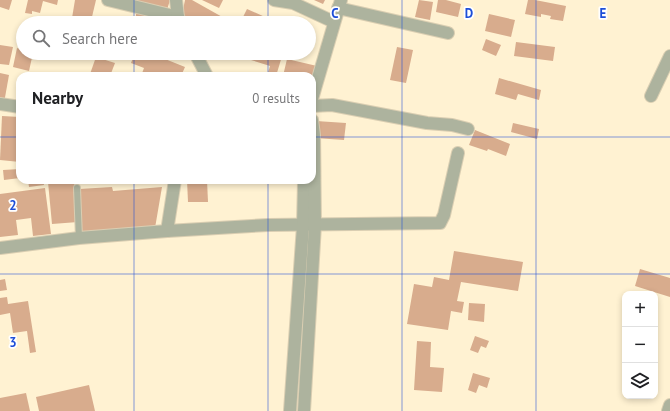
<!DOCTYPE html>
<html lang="en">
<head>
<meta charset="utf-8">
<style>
  :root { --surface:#fff; --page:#f2f2f2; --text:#202124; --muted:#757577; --line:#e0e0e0 }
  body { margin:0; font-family:"PT Sans",sans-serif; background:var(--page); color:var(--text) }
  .controls { position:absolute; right:12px; bottom:12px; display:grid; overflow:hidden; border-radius:8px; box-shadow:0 2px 6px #0003 }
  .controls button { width:36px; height:36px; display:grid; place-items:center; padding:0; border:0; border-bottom:1px solid var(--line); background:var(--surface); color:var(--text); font:20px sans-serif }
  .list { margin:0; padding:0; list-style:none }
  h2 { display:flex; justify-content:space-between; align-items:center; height:52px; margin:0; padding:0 16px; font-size:17px }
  h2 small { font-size:13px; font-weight:400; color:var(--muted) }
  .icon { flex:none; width:22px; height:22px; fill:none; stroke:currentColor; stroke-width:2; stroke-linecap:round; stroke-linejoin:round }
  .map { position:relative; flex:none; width:670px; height:411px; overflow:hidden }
  .search { position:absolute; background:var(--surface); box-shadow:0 2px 6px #0003; left:16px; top:16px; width:300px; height:44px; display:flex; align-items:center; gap:10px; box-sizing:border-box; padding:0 14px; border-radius:22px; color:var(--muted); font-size:15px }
  .panel { position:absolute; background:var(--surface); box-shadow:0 2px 6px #0003; left:16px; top:72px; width:300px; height:112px; border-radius:12px }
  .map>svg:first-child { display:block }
</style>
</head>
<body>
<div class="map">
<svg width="670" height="411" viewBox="0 0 670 411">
  <rect width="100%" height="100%" fill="#fff2d2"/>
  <g fill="#d8ac8d">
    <path d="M0,0H12L9,10L0,7Z"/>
    <path d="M28,0H58L57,5L43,1L40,13L32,11V14L25,13Z"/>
    <path d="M75,0H96L91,21L72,18Z"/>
    <path d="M137,0H170L167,10L137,3Z"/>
    <path d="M185,0H192L233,23H184L181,20Z"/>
    <path d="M202,0H223L219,8Z"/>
    <path d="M314,0H325L323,4Z"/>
    <path d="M419,0L433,2L430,20L415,17Z"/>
    <path d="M438,0H446L461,4L458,17L436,12Z"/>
    <path d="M528,0H535L566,6L563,21L550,19L551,16L541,14V17L525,14Z"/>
    <path d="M247,9L265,17L262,23H240Z"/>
    <path d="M136,12L150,13L149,23H136Z"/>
    <path d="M489,14L515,20L511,37L485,31Z"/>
    <path d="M486,39L501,45L496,56L482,50Z"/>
    <path d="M516,42L555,47L553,61L514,56Z"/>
    <path d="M0,45L13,47L9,65L0,64Z"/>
    <path d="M397,47L413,50L406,83L390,80Z"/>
    <path d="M17,48L23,50V53H33L29,71L13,67Z"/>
    <path d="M135,53H150L185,67L181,76H141L144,68L131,63Z"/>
    <path d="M253,53H283L276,76H267L270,66L251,60Z"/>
    <path d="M96,57L115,63L110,76H97L90,74Z"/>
    <path d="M287,59L317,66L312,84V76H283Z"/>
    <path d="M0,73L9,75L4,103L0,102Z"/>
    <path d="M499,78L541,90L539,100L518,94L516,100L495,94Z"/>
    <path d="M2,116L20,117V162L0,160Z"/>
    <path d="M316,121L346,123L344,140L315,138Z"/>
    <path d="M513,123L539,129L537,139L511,132Z"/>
    <path d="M475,130L510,144L506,156L488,149L487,151L469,145Z"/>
    <path d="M20,169V178L4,180L3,170Z"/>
    <path d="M28,180H43L44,185L29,187Z"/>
    <path d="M66,180H74L78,222L52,224L48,182Z"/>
    <path d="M187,180H207L208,202H188Z"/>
    <path d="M112,187L113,191L162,187L155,228L82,232L79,189Z"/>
    <path d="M45,188L51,234L33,236L31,218L16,220L18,235L0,237V194Z"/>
    <path d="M454,251L523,262L518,291L461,282L457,301L464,302L462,313L451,311L448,330L407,324L414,284L432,287L434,277L449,280Z"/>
    <path d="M640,269L670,278V297L635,286Z"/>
    <path d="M5,279L7,290L0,291V280Z"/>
    <path d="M7,297L8,304L28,301L36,352L30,353L27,331L13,333L10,313L0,315V298Z"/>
    <path d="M469,303L485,304L484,322L468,320Z"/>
    <path d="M475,336L489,341L486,348L481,346L478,353L470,350Z"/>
    <path d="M417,341L431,342L430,367L444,368L442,392L414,390Z"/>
    <path d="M473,373L490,378L487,388L479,385L476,393L468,390Z"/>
    <path d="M89,385L95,411H39L36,397Z"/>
    <path d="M26,393L30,411H0V398Z"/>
  </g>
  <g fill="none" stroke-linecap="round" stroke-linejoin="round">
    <g stroke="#daceb2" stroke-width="8">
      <path id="lane" d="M77,188L79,238"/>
    </g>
    <g stroke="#daceb2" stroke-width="14">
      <g id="street">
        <path d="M108,0L178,17"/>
        <path d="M176,0L178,17L181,23"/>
        <path d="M274,0L293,3L334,22"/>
        <path d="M338,8L448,33"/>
        <path d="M195,53L207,76"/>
        <path d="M651,96L670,56"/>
        <path d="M312,99L341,0"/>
        <path d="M0,104L20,107"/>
        <path d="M312,106L332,105L427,123L452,125L468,129"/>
        <path d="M167,231L175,180"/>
        <path d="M0,248L79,238L167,231L268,225L440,223L444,215L458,153"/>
        <path d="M290,411L303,226L304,180"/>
        <path d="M304,411L315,225L314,135L312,120"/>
        <path d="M668,411L670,405"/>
      </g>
    </g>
    <use href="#lane" stroke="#adb39e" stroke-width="6"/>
    <use href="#street" stroke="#adb39e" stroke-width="12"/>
  </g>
  <path fill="none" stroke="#1d4ed8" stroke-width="1" stroke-opacity="0.55" d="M134,0V23M268,0V23M402,0V411M536,0V411M134,53V76M268,53V76M0,137H20M312,137H670M134,180V411M268,180V411M0,274H670"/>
  <g font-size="13" text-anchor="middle" font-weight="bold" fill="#1d4ed8" stroke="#fff" stroke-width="3.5" stroke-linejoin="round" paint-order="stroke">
    <text x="335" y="18">C</text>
    <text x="469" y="18">D</text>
    <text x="603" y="18">E</text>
    <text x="13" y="210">2</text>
    <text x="13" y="347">3</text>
  </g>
</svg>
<div class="controls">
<button>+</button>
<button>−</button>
<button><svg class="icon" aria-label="layers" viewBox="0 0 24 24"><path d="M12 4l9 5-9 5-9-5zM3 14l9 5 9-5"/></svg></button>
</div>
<div class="search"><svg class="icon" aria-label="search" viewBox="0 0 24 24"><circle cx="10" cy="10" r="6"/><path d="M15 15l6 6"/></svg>Search here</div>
<section class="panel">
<h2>Nearby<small>0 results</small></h2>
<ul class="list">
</ul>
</section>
</div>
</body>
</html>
